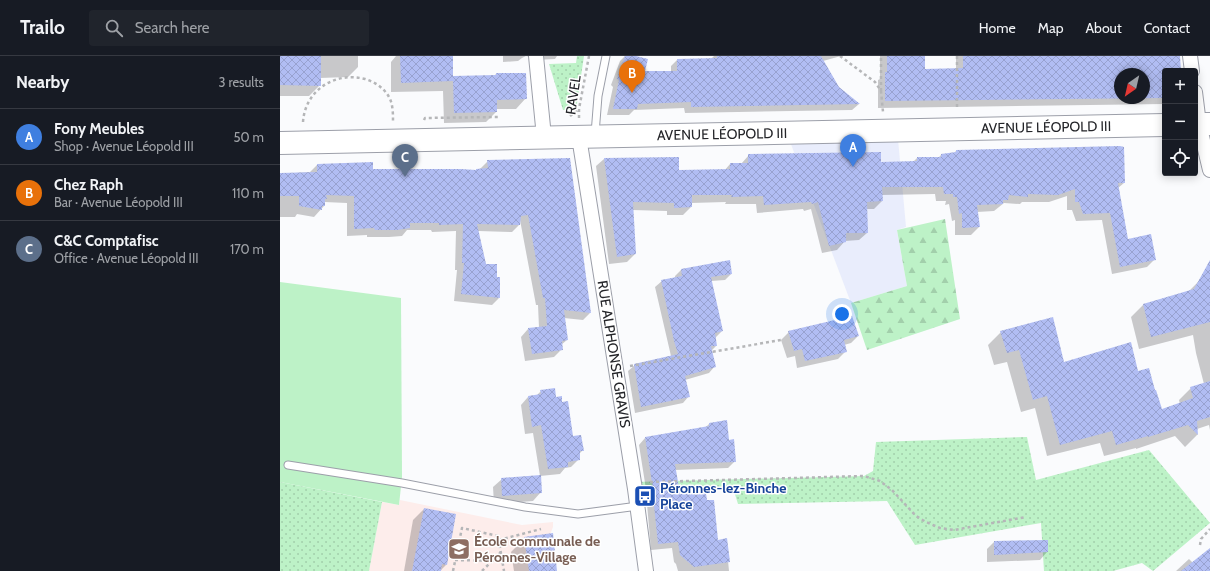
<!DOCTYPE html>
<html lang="en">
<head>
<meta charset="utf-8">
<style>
  :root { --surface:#171b24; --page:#20242c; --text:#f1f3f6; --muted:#9ea1a6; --line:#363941; --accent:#2563eb }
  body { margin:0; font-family:Cabin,sans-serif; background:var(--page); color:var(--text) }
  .controls { position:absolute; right:12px; top:12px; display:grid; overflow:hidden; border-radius:4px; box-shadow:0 2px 10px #0003 }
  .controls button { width:36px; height:36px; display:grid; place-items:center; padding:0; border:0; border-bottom:1px solid var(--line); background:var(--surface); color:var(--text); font:20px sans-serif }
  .compass { position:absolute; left:834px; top:12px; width:36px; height:36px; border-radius:50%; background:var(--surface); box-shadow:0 2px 10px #0003; rotate:214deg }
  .you { position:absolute; left:562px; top:258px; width:14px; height:14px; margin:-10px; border:3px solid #fff; border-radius:50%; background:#1a73e8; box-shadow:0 0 0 6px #1a73e833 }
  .badge { display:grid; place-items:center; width:26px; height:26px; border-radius:50%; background:var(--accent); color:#fff; font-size:13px; font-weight:700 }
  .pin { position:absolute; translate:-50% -33px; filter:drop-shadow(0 1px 2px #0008) }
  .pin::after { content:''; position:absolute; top:21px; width:14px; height:12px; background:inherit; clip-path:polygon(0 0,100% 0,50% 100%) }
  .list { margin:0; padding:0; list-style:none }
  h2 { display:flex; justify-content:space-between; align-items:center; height:52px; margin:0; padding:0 16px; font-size:17px }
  h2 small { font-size:13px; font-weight:400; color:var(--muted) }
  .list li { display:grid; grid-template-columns:26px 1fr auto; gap:12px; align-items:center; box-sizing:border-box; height:56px; padding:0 16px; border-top:1px solid var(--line) }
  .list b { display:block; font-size:15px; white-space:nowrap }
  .list p { margin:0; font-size:13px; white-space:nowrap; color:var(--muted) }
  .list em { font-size:13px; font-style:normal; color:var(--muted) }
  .icon { flex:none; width:22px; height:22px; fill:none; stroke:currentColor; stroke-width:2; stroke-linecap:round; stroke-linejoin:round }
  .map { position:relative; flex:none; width:930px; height:515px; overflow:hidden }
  header { display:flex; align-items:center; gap:24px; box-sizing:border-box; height:56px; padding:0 20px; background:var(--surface); border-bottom:1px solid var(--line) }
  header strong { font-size:19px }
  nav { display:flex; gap:22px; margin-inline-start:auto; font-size:14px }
  .search { width:280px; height:36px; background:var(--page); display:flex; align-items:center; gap:10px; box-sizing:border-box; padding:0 14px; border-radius:4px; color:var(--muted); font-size:15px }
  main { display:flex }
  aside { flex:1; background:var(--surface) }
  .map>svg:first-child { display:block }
</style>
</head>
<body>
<header>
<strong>Trailo</strong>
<div class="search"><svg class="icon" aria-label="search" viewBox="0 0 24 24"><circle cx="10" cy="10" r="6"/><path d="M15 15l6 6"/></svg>Search here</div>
<nav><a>Home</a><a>Map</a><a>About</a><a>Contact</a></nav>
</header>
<main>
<aside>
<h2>Nearby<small>3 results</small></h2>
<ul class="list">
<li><span class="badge" style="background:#3f7fe0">A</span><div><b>Fony Meubles</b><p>Shop · Avenue Léopold III</p></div><em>50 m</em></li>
<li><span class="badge" style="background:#e8710a">B</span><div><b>Chez Raph</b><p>Bar · Avenue Léopold III</p></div><em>110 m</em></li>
<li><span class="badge" style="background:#5c6f8a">C</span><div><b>C&amp;C Comptafisc</b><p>Office · Avenue Léopold III</p></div><em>170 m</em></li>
</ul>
</aside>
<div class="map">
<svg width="930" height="515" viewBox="0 0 930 515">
  <defs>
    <pattern id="grass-dots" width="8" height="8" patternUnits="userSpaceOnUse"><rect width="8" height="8" fill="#bdf2c7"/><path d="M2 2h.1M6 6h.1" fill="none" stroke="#a2cfab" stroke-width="1.8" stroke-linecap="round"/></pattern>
    <pattern id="forest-firs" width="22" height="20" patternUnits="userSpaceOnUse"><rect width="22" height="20" fill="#bdf2c7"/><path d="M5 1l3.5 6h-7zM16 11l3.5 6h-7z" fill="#a2cfab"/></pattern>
    <pattern id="building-cross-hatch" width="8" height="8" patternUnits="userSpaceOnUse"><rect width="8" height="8" fill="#b1bdf3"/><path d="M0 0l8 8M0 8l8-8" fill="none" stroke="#98a2d0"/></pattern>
  </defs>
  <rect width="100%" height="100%" fill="#fafbfd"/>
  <path fill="#e9edfc" d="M617,72L626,171L617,174L627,230L571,247L506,75Z"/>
  <path fill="#fdedeb" d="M120,444L242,469L273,466V471L256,515H89L102,446L119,449Z"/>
  <g fill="url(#grass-dots)">
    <path d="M297,0H304L296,54H283L269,8L296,7Z"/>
    <path d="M747,381L756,424L869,394L930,467L873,515L862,507L833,515H764L761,467L635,489L607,445L458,448L453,432L355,433L354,426L584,420L593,415L596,386Z"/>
    <path d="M0,426L102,446L89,515H0Z"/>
  </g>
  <path fill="url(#forest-firs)" d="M665,163L680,263L587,294L571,247L627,230L617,174Z"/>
  <path fill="#bdf2c7" d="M0,226L121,242L122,421L119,449L0,426Z"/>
  <g fill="#0003" fill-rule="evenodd">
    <path d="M0,0H78V11L68,21L40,22V29L29,40H0Z"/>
    <path d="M116,0H172V21L214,20L216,18L246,42L236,53H216V56L206,66L164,67L163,35L111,36V6Z"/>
    <path d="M223,0H277L275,3L254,4L250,1L246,0L242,2L238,5L223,6Z"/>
    <path d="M345,0H352L364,16H391V10L397,4L431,3L434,0H561L543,5L559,32L579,48L572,54L405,57L404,52L354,54L349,59H327L333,31L331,29L340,5Z"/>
    <path d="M600,0H644V14L676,13V0H899L900,15H885V48L598,52V24L600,23ZM840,18H864V42H840Z"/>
    <path d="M676,95L844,127L838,132L847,185L875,203L867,211L832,218L822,164L796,165L792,154H787V140L769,146H742L740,148L724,147L714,155L697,156L699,171L691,179H675V164L672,165L669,148L665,149L666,145H656L655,138L602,139V145L594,153H586L587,177L579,184L565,185L557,194L542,197L531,153L524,155L523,153L477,157L476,148H445L446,146L411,147V151L403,159H387V155L352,154L355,198L347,206L329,208L316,110L324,103L398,102V115H444L450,108H461L469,99L600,107L633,106L637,102H658L661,99L674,97Z"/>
    <path d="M289,103L310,257L303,264L284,262L287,284L281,289L282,293L274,301L245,305L241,281L248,273L259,272L258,249H256L240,164L239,169L232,176L198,175L206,209L216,222H219V242L212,249L174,245L177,214H175L176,175L152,176L151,174H127L122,180L109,181H87V179L67,180V147L44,146V150L34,161L17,158L15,161H0V118L30,116L37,109L92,114L194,115L196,114L200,113L208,105Z"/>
    <path d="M449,205L451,218L445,224L431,225L442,275L436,281V290L431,295L435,310L429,317L405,324L409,340L403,347L355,357L348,315L355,309L391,300L375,231L382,225L395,222V220L401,214Z"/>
    <path d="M930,223V374L929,369L917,373V379L905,391L895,380L856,393V392L824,400L820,387L767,400L755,352L741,356L727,306L714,309L708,289L721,276L784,307L857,316L881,355L900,348L899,344L911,332L924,328L916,297L913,279L859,293L851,261L863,249L909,235L920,224Z"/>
    <path d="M509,276L578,280L571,287L564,289L566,295L558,303L517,312L515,300L507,302L501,284Z"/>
    <path d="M261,335L275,342L282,347L292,381L303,394L299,398V403L291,411L285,412L280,418L260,420L261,436L253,445L214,448L213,431L222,423L260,420L253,377L245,378L241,349L248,341L256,340Z"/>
    <path d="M429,368L448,385L455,405L448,412L395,414L399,439L426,445L437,485L446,483L449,515H398L396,508L394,506L392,492L371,494L367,448L368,446L359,389L365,382L425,372Z"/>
    <path d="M144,453L166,509L160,515H124L133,464Z"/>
    <path d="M245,482L276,515H234L231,496Z"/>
    <path d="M714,486L767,496L760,504L707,506V493Z"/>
    <path d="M930,493V515H896L909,503L913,507Z"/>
  </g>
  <g fill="url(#building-cross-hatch)" fill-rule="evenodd">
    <path d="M0,0H41V30L0,29Z"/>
    <path d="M120,0H173V20L216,19V17H246L247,43L217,44V56L174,57L173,25L121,27Z"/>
    <path d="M345,0H356L368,3L365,15H397V3L437,2V0H541L559,31L580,48L411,51V46L358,48L357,53H333L339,24L337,23Z"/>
    <path d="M607,0H645V13L683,12V0H900L901,15H885V42L605,45V16H607ZM840,18H864V42H840Z"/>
    <path d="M840,90L844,91L845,127H838L848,183L871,178L876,204L840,211L830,157L803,158L799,146H795V133L778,139L748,138V141L729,139L728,144H723V148L697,149L700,171L682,172V157L679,158L677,141H673V138H664L663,131H602L603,145L587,146L588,177H566V186L549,190L538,146L532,148L531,146L484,149L483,140L451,141L452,139H412V151L394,152V147L353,146L356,198L337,201L324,102L399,101V114L450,113V107H468V98L601,96V106L637,105V101H661V98L676,96V94Z"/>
    <path d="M290,102L311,257L284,254L288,284L282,285L283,294L252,298L248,272L267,270L265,242H263L248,159L241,160L240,169L197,168L206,208H217V221H220V242L181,238L184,207H182L183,168L159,169V167H130V172L117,174H95L94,172L74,173V140L46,139L47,143H45V150H42V154L19,150V140H0V117L37,116V108L93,106V113H181L196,114V113L208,112L207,104Z"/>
    <path d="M450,204L452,218L431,221L443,275L435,277L437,290H431L436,311L405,320L410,341L361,351L354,308L398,298L394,285L381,224L402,220L401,213Z"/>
    <path d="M930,204V266L871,281L863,248L914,233Z"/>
    <path d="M572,260L579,280L564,284L567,296L525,305L522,293L514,295L508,275Z"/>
    <path d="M773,261L784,306L851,286L858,315L869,312L875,334H876L882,353L913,342L910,331L930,325V361L917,365L918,379L908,369L868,381V380L836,389L832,375L780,389L767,340L753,344L739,294L727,297L720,275Z"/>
    <path d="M275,332L276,341L282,340V346L288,345L293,380L301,379L304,395H300V404L288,406V411L268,413L261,369L252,371L248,340L261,338L260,334Z"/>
    <path d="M447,364L449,384L454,383L456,406L395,408L400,438L417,436L426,437L427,444H434L438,484L447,482L450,506L414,511L400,499L398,486L378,488L373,440H374L365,381L429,370V367Z"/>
    <path d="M261,419L262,437L222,440L221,422Z"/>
    <path d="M144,452L176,458L167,509L162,508L161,515H132Z"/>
    <path d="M273,477L277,515H249L244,481Z"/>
    <path d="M768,484V496L714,499V485Z"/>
    <path d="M930,492V515H901Z"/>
  </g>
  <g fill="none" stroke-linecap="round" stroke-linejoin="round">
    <g stroke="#9c9fa9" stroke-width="9">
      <g id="service">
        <path d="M315,78L318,40L326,0"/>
        <path d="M8,409L122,427L245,451L298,458L358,450"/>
      </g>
    </g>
    <g stroke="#9c9fa9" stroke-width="16">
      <g id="minor">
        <path d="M256,0L264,81"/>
        <path d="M910,0L912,15"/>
        <path d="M915,36L919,68L930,114"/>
        <path d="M299,81L355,433L366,515"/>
      </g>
    </g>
    <g stroke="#9c9fa9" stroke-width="24">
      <g id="primary">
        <path d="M915,68H930"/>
        <path d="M0,87L885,69"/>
      </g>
    </g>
    <g stroke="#b5b6b8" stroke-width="2.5" stroke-dasharray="3 3" stroke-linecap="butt">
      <path d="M560,0L595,26L601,35L603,56"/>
      <path d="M677,0V53"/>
      <path d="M601,35V0"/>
      <path d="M290,60L298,54"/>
      <path d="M299,62V53L309,0"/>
      <path d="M144,64L145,62L218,61"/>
      <path d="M23,66C25,35 54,15 85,23C95,26 104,32 109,41C113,48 113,58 113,65"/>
      <path d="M350,310L501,284"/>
      <path d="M370,426L584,420L600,425L612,434L636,460L646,466L660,472L674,474L746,461"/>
      <path d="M219,484L261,473"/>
      <path d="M920,489L921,483L930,473"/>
      <path d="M175,504L222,505"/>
      <path d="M173,515L182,472L218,480L224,515"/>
      <path d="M202,515L221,496"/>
    </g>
    <use href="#service" stroke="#fff" stroke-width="7"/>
    <use href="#minor" stroke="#fff" stroke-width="14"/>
    <use href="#primary" stroke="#fff" stroke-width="22"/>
  </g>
  <defs>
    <g id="bus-square" transform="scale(1.15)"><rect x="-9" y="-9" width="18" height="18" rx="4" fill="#1a4fb4" stroke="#fff"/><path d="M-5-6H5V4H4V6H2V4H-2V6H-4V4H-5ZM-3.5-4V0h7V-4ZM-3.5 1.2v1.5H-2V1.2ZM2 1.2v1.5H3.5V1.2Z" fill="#fff"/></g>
    <g id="school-square" transform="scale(1.15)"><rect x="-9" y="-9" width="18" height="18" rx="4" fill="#8d6e63" stroke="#fff"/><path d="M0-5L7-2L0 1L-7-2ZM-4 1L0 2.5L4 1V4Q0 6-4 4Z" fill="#fff"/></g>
  </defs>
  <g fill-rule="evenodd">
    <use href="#bus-square" x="365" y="440"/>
    <use href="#school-square" x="179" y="493"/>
  </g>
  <g text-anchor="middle" stroke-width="3" stroke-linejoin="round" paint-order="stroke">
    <g font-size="14" fill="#242529" stroke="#fff">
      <text transform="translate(293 39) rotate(-82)" y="5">RAVEL</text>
      <text transform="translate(766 71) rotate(-1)" y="5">AVENUE LÉOPOLD III</text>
      <text transform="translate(442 78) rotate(-1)" y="5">AVENUE LÉOPOLD III</text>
      <text transform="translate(334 298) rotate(81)" y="5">RUE ALPHONSE GRAVIS</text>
    </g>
    <g font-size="14" font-weight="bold" fill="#164399" stroke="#fff" text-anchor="start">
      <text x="380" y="437">Péronnes-lez-Binche<tspan x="380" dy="16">Place</tspan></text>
    </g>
    <g font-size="14" font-weight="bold" fill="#785e54" stroke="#fff" text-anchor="start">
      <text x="194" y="490">École communale de<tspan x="194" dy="16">Péronnes-Village</tspan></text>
    </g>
  </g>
</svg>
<div class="controls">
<button>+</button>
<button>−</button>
<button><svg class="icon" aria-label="locate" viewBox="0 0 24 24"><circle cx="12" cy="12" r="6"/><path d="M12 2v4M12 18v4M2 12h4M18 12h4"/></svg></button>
</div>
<svg class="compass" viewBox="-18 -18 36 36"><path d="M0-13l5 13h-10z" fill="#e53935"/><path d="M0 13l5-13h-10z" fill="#9ea1a6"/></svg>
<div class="you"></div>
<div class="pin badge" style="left:573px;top:111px;background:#3f7fe0">A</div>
<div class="pin badge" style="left:352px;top:37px;background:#e8710a">B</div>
<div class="pin badge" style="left:125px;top:121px;background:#5c6f8a">C</div>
</div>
</main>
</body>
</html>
